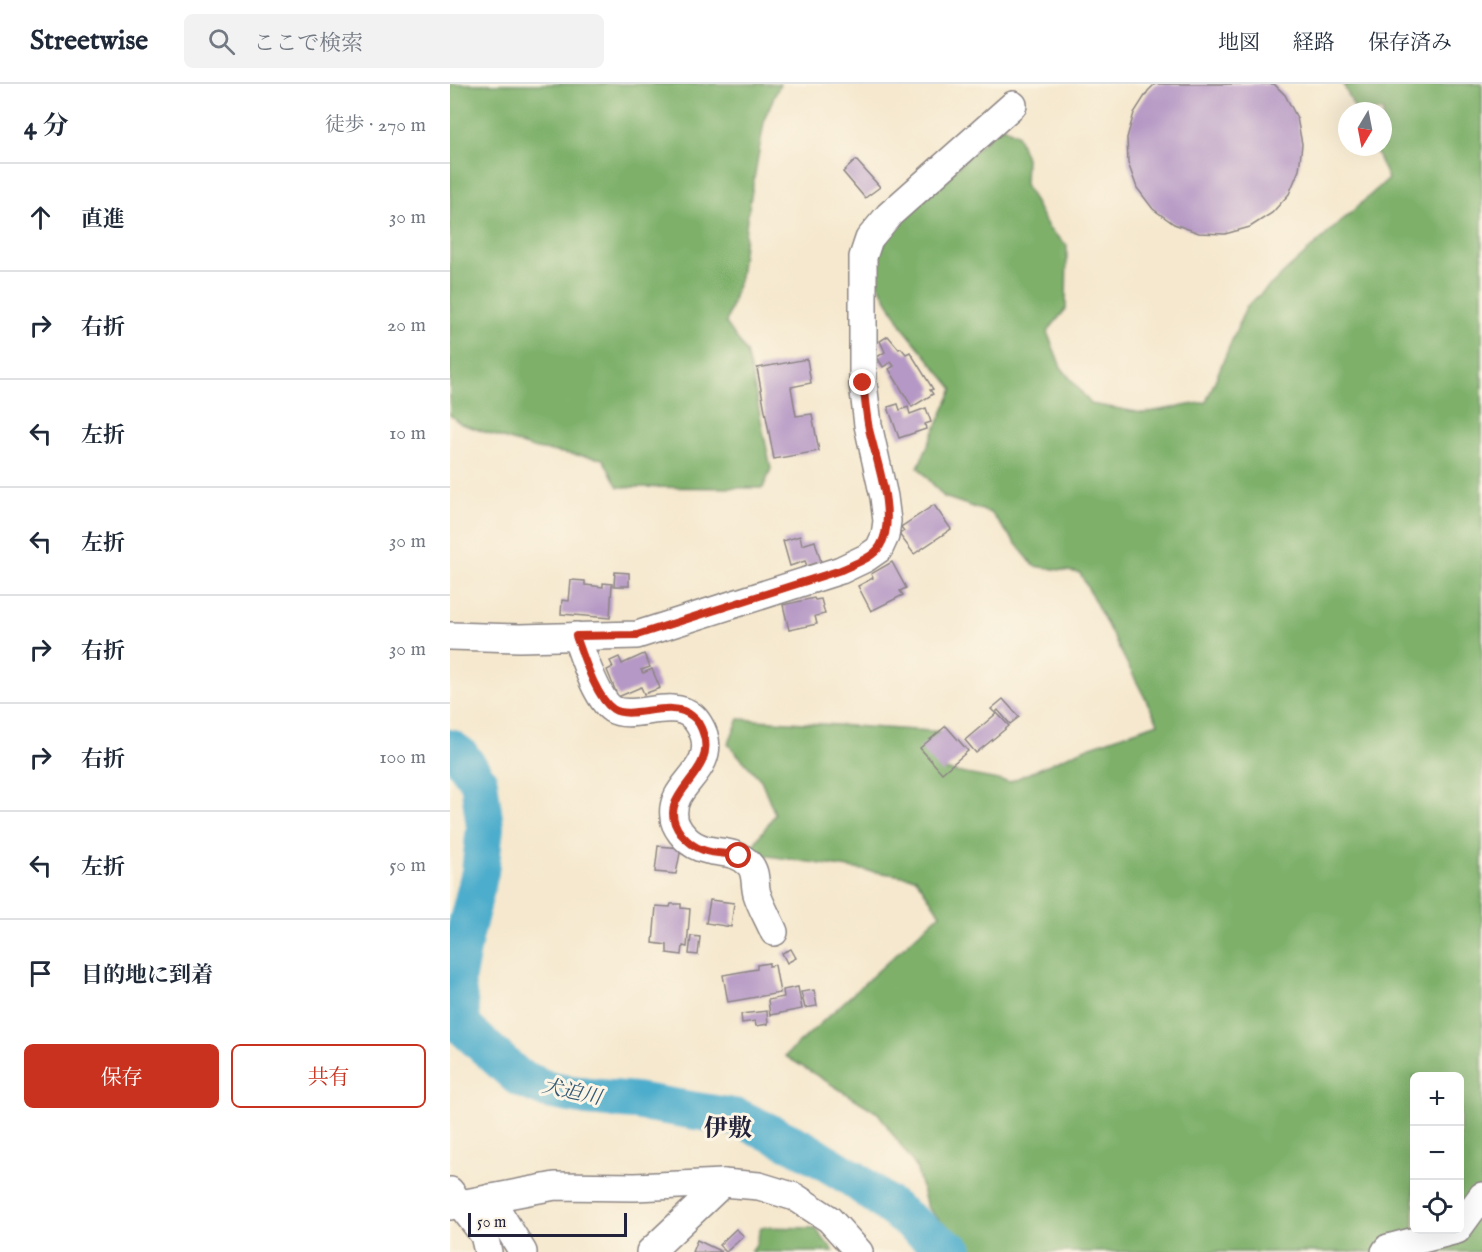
<!DOCTYPE html>
<html lang="ja">
<head>
<meta charset="utf-8">
<style>
  :root { --surface:#fff; --page:#f2f2f3; --text:#1f2937; --muted:#747a83; --line:#e0e1e3; --accent:#c8321e }
  body { margin:0; font-family:"IM FELL English","Noto Serif JP",serif; background:var(--page); color:var(--text) }
  .controls { position:absolute; right:18px; bottom:18px; display:grid; overflow:hidden; border-radius:9px; box-shadow:0 6px 24px #0002 }
  .controls button { width:54px; height:54px; display:grid; place-items:center; padding:0; border:0; border-bottom:2px solid var(--line); background:var(--surface); color:var(--text); font:30px sans-serif }
  .compass { position:absolute; left:888px; top:18px; width:54px; height:54px; border-radius:50%; background:var(--surface); box-shadow:0 6px 24px #0002; rotate:190deg }
  .scale { position:absolute; left:18px; bottom:15px; width:159px; box-sizing:border-box; padding-left:6px; border:3px solid #22223b; border-top:0; font-size:16px; line-height:21px; white-space:nowrap; color:#22223b; -webkit-text-stroke:4px #fcf5e5; paint-order:stroke }
  .stop { position:absolute; width:18px; height:18px; margin:-14px; border:4px solid #c8321e; border-radius:50%; background:#fff }
  .stop.end { background:#c8321e; border-color:#fff; box-shadow:0 2px 6px #0008 }
  .list { margin:0; padding:0; list-style:none }
  h2 { display:flex; justify-content:space-between; align-items:center; height:78px; margin:0; padding:0 24px; font-size:26px }
  h2 small { font-size:20px; font-weight:400; color:var(--muted) }
  .list li { display:grid; grid-template-columns:39px 1fr auto; gap:18px; align-items:center; box-sizing:border-box; height:108px; padding:0 24px; border-top:2px solid var(--line) }
  .list b { display:block; font-size:22px; white-space:nowrap }
  .list em { font-size:20px; font-style:normal; color:var(--muted) }
  .actions { display:flex; gap:12px; padding:18px 24px }
  .actions a { flex:1; padding:14px 0; border:2px solid var(--accent); border-radius:9px; text-align:center; font-size:21px; color:var(--accent) }
  .actions .main { background:var(--accent); color:#fff }
  .icon { flex:none; width:33px; height:33px; fill:none; stroke:currentColor; stroke-width:2; stroke-linecap:round; stroke-linejoin:round }
  .map { position:relative; flex:none; width:1032px; height:1168px; overflow:hidden }
  header { display:flex; align-items:center; gap:36px; box-sizing:border-box; height:84px; padding:0 30px; background:var(--surface); border-bottom:2px solid var(--line) }
  header strong { font-size:28px }
  nav { display:flex; gap:33px; margin-inline-start:auto; font-size:21px }
  .search { width:420px; height:54px; background:var(--page); display:flex; align-items:center; gap:15px; box-sizing:border-box; padding:0 21px; border-radius:9px; color:var(--muted); font-size:22px }
  main { display:flex }
  aside { flex:1; background:var(--surface) }
  .map>svg:first-child { display:block }
</style>
</head>
<body>
<header>
<strong>Streetwise</strong>
<div class="search"><svg class="icon" aria-label="search" viewBox="0 0 24 24"><circle cx="10" cy="10" r="6"/><path d="M15 15l6 6"/></svg>ここで検索</div>
<nav><a>地図</a><a>経路</a><a>保存済み</a></nav>
</header>
<main>
<aside>
<h2>4 分<small>徒歩 · 270 m</small></h2>
<ul class="list">
<li><svg class="icon" aria-label="ahead" viewBox="0 0 24 24"><path d="M12 20V5M6 11l6-6 6 6"/></svg><div><b>直進</b></div><em>30 m</em></li>
<li><svg class="icon" aria-label="right" viewBox="0 0 24 24"><path d="M7 20v-9h11M14 6l5 5-5 5"/></svg><div><b>右折</b></div><em>20 m</em></li>
<li><svg class="icon" aria-label="left" viewBox="0 0 24 24"><path d="M17 20v-9H6M10 6l-5 5 5 5"/></svg><div><b>左折</b></div><em>10 m</em></li>
<li><svg class="icon" aria-label="left" viewBox="0 0 24 24"><path d="M17 20v-9H6M10 6l-5 5 5 5"/></svg><div><b>左折</b></div><em>30 m</em></li>
<li><svg class="icon" aria-label="right" viewBox="0 0 24 24"><path d="M7 20v-9h11M14 6l5 5-5 5"/></svg><div><b>右折</b></div><em>30 m</em></li>
<li><svg class="icon" aria-label="right" viewBox="0 0 24 24"><path d="M7 20v-9h11M14 6l5 5-5 5"/></svg><div><b>右折</b></div><em>100 m</em></li>
<li><svg class="icon" aria-label="left" viewBox="0 0 24 24"><path d="M17 20v-9H6M10 6l-5 5 5 5"/></svg><div><b>左折</b></div><em>50 m</em></li>
<li><svg class="icon" aria-label="arrive" viewBox="0 0 24 24"><path d="M6 21V4h12l-3 4 3 4H6"/></svg><div><b>目的地に到着</b></div></li>
</ul>
<div class="actions"><a class="main">保存</a><a>共有</a></div>
</aside>
<div class="map">
<svg width="1032" height="1168" viewBox="0 0 1032 1168">
  <rect width="100%" height="100%" fill="#fcf5e5"/>
  <filter id="ink" filterUnits="userSpaceOnUse"><feTurbulence type="fractalNoise" baseFrequency=".0167" numOctaves="2"/><feDisplacementMap in="SourceGraphic" scale="12" xChannelSelector="R" yChannelSelector="G"/><feConvolveMatrix kernelMatrix="1 2 1 2 8 2 1 2 1" color-interpolation-filters="sRGB"/></filter>
  <filter id="wash" filterUnits="userSpaceOnUse"><feTurbulence type="fractalNoise" baseFrequency=".008" numOctaves="4" result="noise"/><feDisplacementMap in="SourceGraphic" scale="24" xChannelSelector="R" yChannelSelector="G"/><feGaussianBlur stdDeviation="1.35" result="paint"/><feColorMatrix in="noise" values="0 0 0 0 0 0 0 0 0 0 0 0 0 0 0 0 0 1.4 0 .05"/><feComposite in="paint" operator="in"/></filter>
  <g filter="url(#wash)">
    <rect width="100%" height="100%" fill="#f5e8ce"/>
    <g fill="#7eb06a" stroke="#506952" stroke-width="1.5" fill-rule="evenodd">
      <path d="M0,0H330L315,33L297,135L290,193L276,239L296,268L303,297L321,385L313,404L168,403L153,375L86,365L11,340L0,331Z"/>
      <path d="M893,0H1032V1168H520L477,1123L466,1083L428,1029L335,972L490,830L466,794L298,769L325,730L311,696L278,660L289,635L497,648L489,685L559,698L638,663L708,639L630,489L584,482L541,429L494,413L468,383L503,305L454,245L426,196L429,169L438,153L451,137L551,42L567,50L576,74L575,100L599,145L617,161L616,225L597,248L611,283L641,320L693,329L756,318L796,223L938,95L924,63H933V27H906ZM964,992H1010V1146H964Z"/>
      <path d="M311,1143L365,1144L384,1168H301L305,1163Z"/>
    </g>
    <g fill="none" stroke-linecap="round" stroke-linejoin="round">
      <path stroke="#4eadcc" stroke-width="38" d="M0,664L10,671L29,698L35,743L30,788L14,854L6,897L13,943L68,993L98,1006L137,1013L185,1017L289,1034L354,1065L402,1094L482,1154L505,1168"/>
    </g>
    <g id="blocks">
      <g fill="#b598c5">
        <path d="M705,0H824L835,11L847,34L852,60L849,86L839,110L822,129L800,143L775,150L749,149L724,140L703,125L687,104L678,79L677,54L684,29L698,7Z"/>
        <path d="M406,76L430,103L415,114L393,88Z"/>
        <path d="M438,252L449,265L451,264L456,270L460,268L483,305L480,306L483,310L462,323L439,285L444,282L441,278L433,283L427,273L435,268L430,257Z"/>
        <path d="M357,275L361,299L341,303L346,332L362,330L369,367L324,375L307,284Z"/>
        <path d="M448,320L450,326L458,323L460,330L476,324L481,338L475,340L476,345L449,354L438,323Z"/>
        <path d="M484,421L501,445L464,470L449,450L454,447L451,443Z"/>
        <path d="M350,452L352,461L365,457L371,478L357,482L355,477L340,482L333,457Z"/>
        <path d="M442,478L456,504L450,507L453,511L421,527L408,502L423,494L421,490Z"/>
        <path d="M165,488L179,489V502H164Z"/>
        <path d="M121,496L135,497V501L153,503V499L162,500L160,534L111,530L112,516L119,517Z"/>
        <path d="M364,514L365,516L371,515L375,530L365,532L367,540L339,546L333,521Z"/>
        <path d="M194,570L200,583L191,586L193,589L202,585L210,604L194,610L191,603L168,613L157,586L163,583L160,577L169,573L172,580Z"/>
        <path d="M553,615L569,633L560,640L548,626L545,629L541,625Z"/>
        <path d="M547,629L559,642L526,669L515,656Z"/>
        <path d="M496,642L518,667L492,689L470,664Z"/>
        <path d="M208,762L231,764L226,790L205,788Z"/>
        <path d="M260,816L284,819L281,843L256,839Z"/>
        <path d="M221,820H231V824L240,825L237,863L233,862L232,871L217,869V861L203,859L206,822L220,823Z"/>
        <path d="M241,852L250,853L248,871L239,870Z"/>
        <path d="M341,865L346,874L337,879L332,869Z"/>
        <path d="M319,879V882L325,881L330,909L278,918L273,891L307,885V881Z"/>
        <path d="M348,903L352,925L320,931L318,916L334,913L333,906Z"/>
        <path d="M364,906L367,922L355,924L351,908Z"/>
        <path d="M317,927L318,940L306,942L305,937L292,939L291,930Z"/>
        <path d="M286,1145L294,1152L276,1168L269,1161Z"/>
        <path d="M247,1156L272,1168H242Z"/>
      </g>
    </g>
  </g>
  <g filter="url(#ink)">
    <use href="#blocks" fill-opacity="0" stroke="#8c8584" stroke-width="1.5"/>
    <g fill="none" stroke-linecap="round" stroke-linejoin="round">
      <g stroke="#8c8584" stroke-width="30">
        <g id="minor">
          <path d="M0,552L70,554L187,551L391,486L416,474L429,465L435,452L437,437L434,413L418,341L413,299V173L419,155L439,131L563,21"/>
          <path d="M126,552C133,571 146,614 162,625C181,637 222,614 242,632C247,636 252,645 254,651C265,688 219,700 224,733C224,738 228,745 231,749C252,777 281,760 299,780C307,788 304,800 307,810C311,823 319,836 324,848"/>
          <path d="M0,1107L34,1151L38,1168"/>
          <path d="M40,1114L73,1168"/>
          <path d="M0,1122L105,1102L185,1103L273,1099L309,1102L345,1113L379,1135L409,1168"/>
          <path d="M1010,1142L1032,1112"/>
          <path d="M200,1168L273,1099"/>
          <path d="M935,1168L938,1164L1007,1146"/>
        </g>
      </g>
      <use href="#minor" stroke="#fff" stroke-width="27"/>
    </g>
  </g>
  <g fill="none" stroke-linecap="round" stroke-linejoin="round" filter="url(#ink)">
    <path stroke="#c8321e" stroke-width="8" d="M289,772C277,769 264,770 253,766C244,763 237,757 231,750C201,711 266,693 254,652C252,645 248,636 242,632C222,614 181,637 163,625C146,614 133,571 126,552L187,551L391,486C404,480 423,474 430,462C448,433 426,376 419,345C416,330 415,314 413,299"/>
  </g>
  <g text-anchor="middle" stroke-width="6" stroke-linejoin="round" paint-order="stroke">
    <g font-size="20" font-style="italic" fill="#345a75" stroke="#fcf5e5">
      <text transform="translate(122 1007) rotate(12)" y="7">犬迫川</text>
    </g>
    <g font-size="24" font-weight="bold" fill="#22223b" stroke="#fcf5e5">
      <text x="278" y="1052">伊敷</text>
    </g>
  </g>
</svg>
<div class="controls">
<button>+</button>
<button>−</button>
<button><svg class="icon" aria-label="locate" viewBox="0 0 24 24"><circle cx="12" cy="12" r="6"/><path d="M12 2v4M12 18v4M2 12h4M18 12h4"/></svg></button>
</div>
<svg class="compass" viewBox="-18 -18 36 36"><path d="M0-13l5 13h-10z" fill="#e53935"/><path d="M0 13l5-13h-10z" fill="#747a83"/></svg>
<div class="scale">50 m</div>
<div class="stop" style="left:289px;top:772px"></div>
<div class="stop end" style="left:413px;top:299px"></div>
</div>
</main>
</body>
</html>
